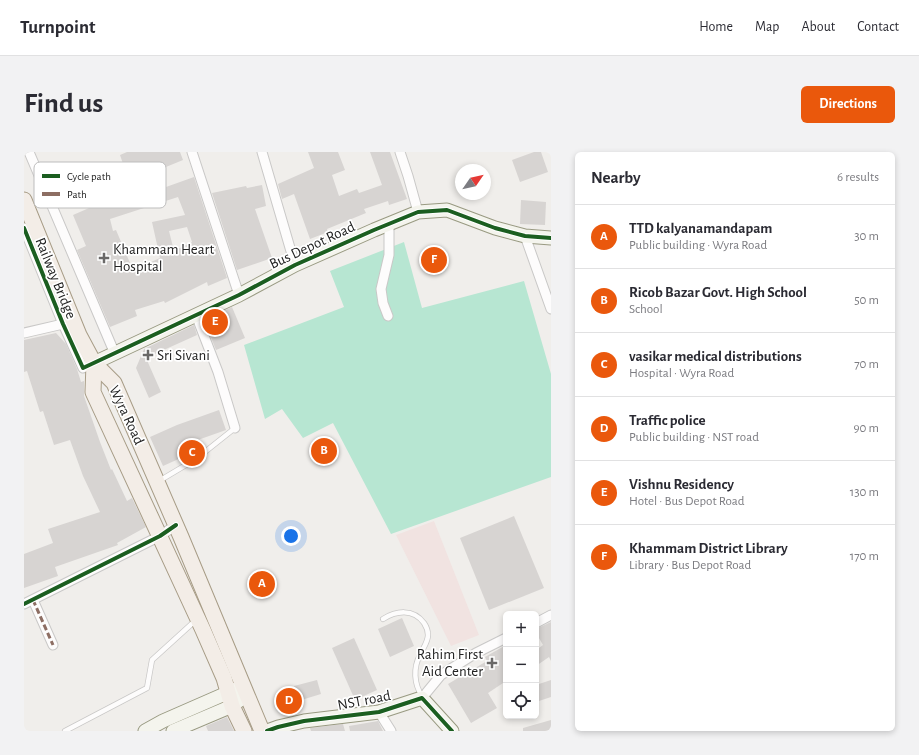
<!DOCTYPE html>
<html lang="en">
<head>
<meta charset="utf-8">
<style>
  :root { --surface:#fff; --page:#f2f2f3; --text:#2b2b33; --muted:#7c7c81; --line:#e1e1e2; --accent:#ea580c }
  body { margin:0; font-family:"Alegreya Sans",sans-serif; background:var(--page); color:var(--text) }
  .controls { position:absolute; right:12px; bottom:12px; display:grid; overflow:hidden; border-radius:6px; box-shadow:0 2px 6px #0003 }
  .controls button { width:36px; height:36px; display:grid; place-items:center; padding:0; border:0; border-bottom:1px solid var(--line); background:var(--surface); color:var(--text); font:20px sans-serif }
  .compass { position:absolute; left:431px; top:12px; width:36px; height:36px; border-radius:50%; background:var(--surface); box-shadow:0 2px 6px #0003; rotate:56deg }
  .you { position:absolute; left:267px; top:384px; width:14px; height:14px; margin:-10px; border:3px solid #fff; border-radius:50%; background:#1a73e8; box-shadow:0 0 0 6px #1a73e833 }
  .badge { display:grid; place-items:center; width:26px; height:26px; border-radius:50%; background:var(--accent); color:#fff; font-size:13px; font-weight:700 }
  .pin { position:absolute; translate:-50% -50%; border:2px solid #fff; box-shadow:0 1px 4px #0006 }
  .list { margin:0; padding:0; list-style:none }
  h2 { display:flex; justify-content:space-between; align-items:center; height:52px; margin:0; padding:0 16px; font-size:17px }
  h2 small { font-size:13px; font-weight:400; color:var(--muted) }
  .list li { display:grid; grid-template-columns:26px 1fr auto; gap:12px; align-items:center; box-sizing:border-box; height:64px; padding:0 16px; border-top:1px solid var(--line) }
  .list b { display:block; font-size:15px; white-space:nowrap }
  .list p { margin:0; font-size:13px; white-space:nowrap; color:var(--muted) }
  .list em { font-size:13px; font-style:normal; color:var(--muted) }
  .icon { flex:none; width:22px; height:22px; fill:none; stroke:currentColor; stroke-width:2; stroke-linecap:round; stroke-linejoin:round }
  .map { position:relative; flex:none; width:527px; height:579px; overflow:hidden; border-radius:6px }
  header { display:flex; align-items:center; gap:24px; box-sizing:border-box; height:56px; padding:0 20px; background:var(--surface); border-bottom:1px solid var(--line) }
  header strong { font-size:19px }
  nav { display:flex; gap:22px; margin-inline-start:auto; font-size:14px }
  .intro { display:flex; align-items:center; justify-content:space-between; box-sizing:border-box; height:96px; padding:0 24px }
  h1 { margin:0; font-size:28px }
  .button { padding:10px 18px; border-radius:6px; background:var(--accent); color:#fff; font-size:14px; font-weight:700 }
  main { display:flex; gap:24px; padding:0 24px }
  aside { flex:1; background:var(--surface); border-radius:6px; box-shadow:0 2px 6px #0003 }
  .map>svg:first-child { display:block }
</style>
</head>
<body>
<header>
<strong>Turnpoint</strong>
<nav><a>Home</a><a>Map</a><a>About</a><a>Contact</a></nav>
</header>
<div class="intro"><h1>Find us</h1><a class="button">Directions</a></div>
<main>
<div class="map">
<svg width="527" height="579" viewBox="0 0 527 579">
  <rect width="100%" height="100%" fill="#f0eeeb"/>
  <path fill="#f1e3e1" d="M410,369L455,483L427,494L372,383Z"/>
  <path fill="#b7e6d2" d="M380,90L398,156L500,129L527,222V325L367,382L309,271L279,286L258,257L241,267L220,193L320,155L306,119Z"/>
  <g fill="#d7d4d2" fill-rule="evenodd">
    <path d="M103,0H156L159,8L137,17L142,35L170,25L203,126L184,134L183,130L141,151L140,149L111,158L113,164L86,175L53,98L62,94L49,63L72,53L58,20L71,15L84,48L108,38L96,3ZM154,45L161,63L128,70L136,106L109,118L92,78L89,79L86,67ZM163,75L168,90L150,99L145,79Z"/>
    <path d="M284,0H314L321,18L308,23L315,44L333,37L335,41L358,33L346,0H366L383,47L365,53L364,49L340,57L342,61L303,77L304,80L286,87L270,42L258,47L254,32L290,16Z"/>
    <path d="M510,0H517L524,20L496,30L488,8Z"/>
    <path d="M238,33L242,54L231,57L248,106L213,118L188,41L222,34L223,36Z"/>
    <path d="M497,48L522,50L521,73L496,72Z"/>
    <path d="M208,155L221,186L192,198L180,168Z"/>
    <path d="M170,173L173,183L122,206L137,240L125,246L112,216L120,197Z"/>
    <path d="M32,181L42,192L53,217L57,230L60,229V244L76,290L87,318L88,317L103,349L108,346L122,375L93,391L94,393L31,415L34,424L0,436V402L29,391L24,377L76,360L59,324L46,288L30,293L19,259L16,260L3,219L0,220V188Z"/>
    <path d="M195,258L202,278L154,295L159,305L139,314L126,285L153,273Z"/>
    <path d="M490,364L520,436L465,458L436,386Z"/>
    <path d="M378,466L390,494L366,505L354,477Z"/>
    <path d="M527,470V509L525,505L512,514V498L519,493L512,481V477Z"/>
    <path d="M330,486L353,538L331,548L308,496Z"/>
    <path d="M482,493V529L464,541L473,556L447,571L424,532L463,509L461,505Z"/>
    <path d="M293,528L297,542L274,549L270,534Z"/>
    <path d="M527,528V545L512,550V533Z"/>
    <path d="M203,565L210,579H184L182,574Z"/>
    <path d="M527,568V579H499V576Z"/>
    <path d="M354,569L359,579H326L325,574Z"/>
    <path d="M319,572L321,579H287L286,576Z"/>
  </g>
  <g fill="none" stroke-linecap="round" stroke-linejoin="round">
    <g stroke="#c9c8c7" stroke-width="6">
      <g id="lane">
        <path d="M135,329L172,307L211,276"/>
        <path d="M359,467C372,459 389,456 400,471C402,474 404,479 404,483C404,490 399,496 396,503C389,516 390,532 398,544"/>
        <path d="M41,579L123,536L128,508L172,468"/>
      </g>
    </g>
    <g stroke="#c9c8c7" stroke-width="11">
      <g id="street">
        <path d="M5,0L91,202"/>
        <path d="M168,0L215,143"/>
        <path d="M238,0L271,113"/>
        <path d="M376,0L384,24L394,60"/>
        <path d="M0,76L39,172L59,216L70,211"/>
        <path d="M501,84L527,157"/>
        <path d="M172,163L194,220L211,276"/>
        <path d="M364,164L359,151L357,137L365,103V72"/>
        <path d="M0,181L39,172"/>
        <path d="M9,448L29,493"/>
        <path d="M0,452L136,384L152,373"/>
        <path d="M512,471L527,463"/>
        <path d="M398,546L417,523L452,501L482,486"/>
        <path d="M355,560L367,579"/>
      </g>
    </g>
    <g stroke="#999a82" stroke-width="15">
      <g id="secondary">
        <path d="M70,211L215,143L271,113L350,78L394,60L423,58L471,76L501,84L527,86"/>
        <path d="M121,579L139,569L219,534"/>
        <path d="M149,579L208,554L217,547L224,545"/>
        <path d="M243,579L254,575L280,569L355,560L398,546L428,579"/>
      </g>
    </g>
    <g stroke="#a79c86" stroke-width="17">
      <g id="primary">
        <path d="M0,48L55,183L70,211L90,231L157,385L238,579"/>
        <path d="M70,211L69,240L179,478L200,526L208,554L220,579"/>
      </g>
    </g>
    <use href="#lane" stroke="#fdfcfc" stroke-width="4.5"/>
    <use href="#street" stroke="#fdfcfc" stroke-width="9"/>
    <use href="#secondary" stroke="#f4f4ed" stroke-width="13"/>
    <use href="#primary" stroke="#f3ede7" stroke-width="15"/>
    <path stroke="#8d6e63" stroke-width="3" stroke-dasharray="6 3" stroke-linecap="butt" d="M9,448L29,493"/>
    <g stroke="#fff" stroke-width="6">
      <g id="cycleway">
        <path d="M0,76L39,172L59,216L215,143L271,113L350,78L394,60L423,58L471,76L501,84L527,86"/>
        <path d="M0,452L136,384L152,373"/>
        <path d="M243,579L254,575L280,569L355,560L398,546L428,579"/>
      </g>
    </g>
    <use href="#cycleway" stroke="#1b5e20" stroke-width="4"/>
  </g>
  <g fill="#6a6968" stroke="#fff" stroke-width="1.5">
    <path d="M78 100h4v4h4v4h-4v4h-4v-4h-4v-4h4z"/>
    <path d="M122 197h4v4h4v4h-4v4h-4v-4h-4v-4h4z"/>
    <path d="M466 505h4v4h4v4h-4v4h-4v-4h-4v-4h4z"/>
  </g>
  <g text-anchor="middle" stroke-width="3.5" stroke-linejoin="round" paint-order="stroke">
    <g font-size="15" fill="#222" stroke="#fff">
      <text transform="translate(288 93) rotate(-25)" y="5">Bus Depot Road</text>
      <text transform="translate(32 126) rotate(68)" y="5">Railway Bridge</text>
      <text transform="translate(103 263) rotate(65)" y="5">Wyra Road</text>
      <text transform="translate(340 548) rotate(-11)" y="5">NST road</text>
    </g>
    <g font-size="15" fill="#222" stroke="#fff" text-anchor="start">
      <text x="89" y="102">Khammam Heart<tspan x="89" dy="17">Hospital</tspan></text>
      <text x="133" y="208">Sri Sivani</text>
      <text x="459" y="507" text-anchor="end">Rahim First<tspan x="459" dy="17">Aid Center</tspan></text>
    </g>
  </g>
  <rect x="10" y="10" width="132" height="46" rx="6" fill="#fff" stroke="#bdbdbd" stroke-width="1"/>
  <rect x="18" y="22" width="18" height="4" fill="#1b5e20"/>
  <rect x="18" y="40" width="18" height="4" fill="#8d6e63"/>
  <g font-size="11" fill="#222">
    <text x="43" y="28">Cycle path</text>
    <text x="43" y="46">Path</text>
  </g>
</svg>
<div class="controls">
<button>+</button>
<button>−</button>
<button><svg class="icon" aria-label="locate" viewBox="0 0 24 24"><circle cx="12" cy="12" r="6"/><path d="M12 2v4M12 18v4M2 12h4M18 12h4"/></svg></button>
</div>
<svg class="compass" viewBox="-18 -18 36 36"><path d="M0-13l5 13h-10z" fill="#e53935"/><path d="M0 13l5-13h-10z" fill="#7c7c81"/></svg>
<div class="you"></div>
<div class="pin badge" style="left:238px;top:432px">A</div>
<div class="pin badge" style="left:300px;top:299px">B</div>
<div class="pin badge" style="left:168px;top:301px">C</div>
<div class="pin badge" style="left:265px;top:549px">D</div>
<div class="pin badge" style="left:191px;top:170px">E</div>
<div class="pin badge" style="left:410px;top:108px">F</div>
</div>
<aside>
<h2>Nearby<small>6 results</small></h2>
<ul class="list">
<li><span class="badge">A</span><div><b>TTD kalyanamandapam</b><p>Public building · Wyra Road</p></div><em>30 m</em></li>
<li><span class="badge">B</span><div><b>Ricob Bazar Govt. High School</b><p>School</p></div><em>50 m</em></li>
<li><span class="badge">C</span><div><b>vasikar medical distributions</b><p>Hospital · Wyra Road</p></div><em>70 m</em></li>
<li><span class="badge">D</span><div><b>Traffic police</b><p>Public building · NST road</p></div><em>90 m</em></li>
<li><span class="badge">E</span><div><b>Vishnu Residency</b><p>Hotel · Bus Depot Road</p></div><em>130 m</em></li>
<li><span class="badge">F</span><div><b>Khammam District Library</b><p>Library · Bus Depot Road</p></div><em>170 m</em></li>
</ul>
</aside>
</main>
</body>
</html>
